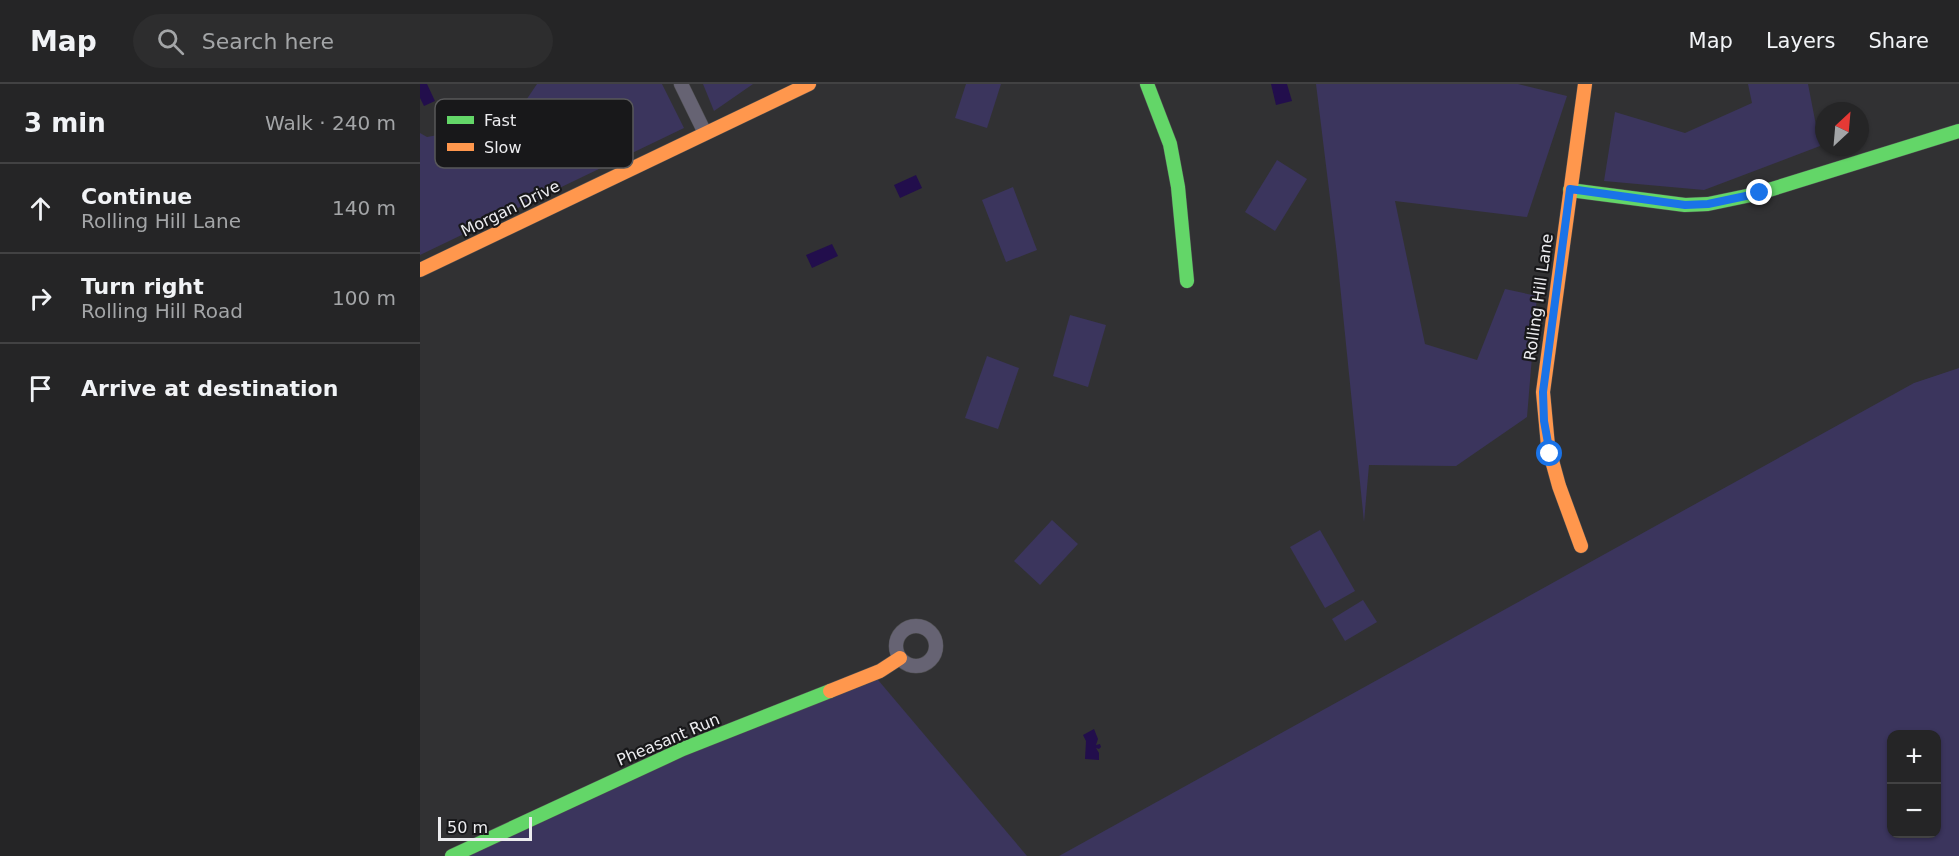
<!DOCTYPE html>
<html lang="en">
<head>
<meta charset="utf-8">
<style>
  :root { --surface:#252526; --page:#2d2d2e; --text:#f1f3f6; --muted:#a3a5a7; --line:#424243 }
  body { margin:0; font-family:"DejaVu Sans",sans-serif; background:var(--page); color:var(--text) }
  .controls { position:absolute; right:18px; bottom:18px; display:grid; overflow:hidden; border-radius:12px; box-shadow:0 2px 4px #0004 }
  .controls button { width:54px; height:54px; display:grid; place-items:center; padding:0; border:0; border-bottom:2px solid var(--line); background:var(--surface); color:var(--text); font:30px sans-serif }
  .compass { position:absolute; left:1395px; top:18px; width:54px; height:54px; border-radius:50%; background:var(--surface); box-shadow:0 2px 4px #0004; rotate:26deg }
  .scale { position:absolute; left:18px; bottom:15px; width:94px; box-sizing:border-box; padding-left:6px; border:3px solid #ececef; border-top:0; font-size:16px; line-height:21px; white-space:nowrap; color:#ececef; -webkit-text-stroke:4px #18181a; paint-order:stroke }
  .stop { position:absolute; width:18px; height:18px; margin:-14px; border:4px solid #1a73e8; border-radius:50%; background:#fff }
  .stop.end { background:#1a73e8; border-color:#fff; box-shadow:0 2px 6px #0008 }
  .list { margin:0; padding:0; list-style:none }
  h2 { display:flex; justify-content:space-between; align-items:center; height:78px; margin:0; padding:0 24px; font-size:26px }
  h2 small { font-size:20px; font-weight:400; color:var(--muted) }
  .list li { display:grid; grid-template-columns:39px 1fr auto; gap:18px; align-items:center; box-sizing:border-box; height:90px; padding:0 24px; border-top:2px solid var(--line) }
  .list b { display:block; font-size:22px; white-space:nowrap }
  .list p { margin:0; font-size:20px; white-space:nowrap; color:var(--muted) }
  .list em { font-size:20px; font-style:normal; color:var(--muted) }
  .icon { flex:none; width:33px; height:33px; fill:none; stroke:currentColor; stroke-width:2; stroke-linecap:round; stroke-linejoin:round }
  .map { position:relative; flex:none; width:1539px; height:772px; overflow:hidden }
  header { display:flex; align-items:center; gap:36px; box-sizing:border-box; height:84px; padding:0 30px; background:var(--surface); border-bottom:2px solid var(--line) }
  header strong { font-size:28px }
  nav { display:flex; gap:33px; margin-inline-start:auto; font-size:21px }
  .search { width:420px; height:54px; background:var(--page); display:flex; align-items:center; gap:15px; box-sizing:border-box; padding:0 21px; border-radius:33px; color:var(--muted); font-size:22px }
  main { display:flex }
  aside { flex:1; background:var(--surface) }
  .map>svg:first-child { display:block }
</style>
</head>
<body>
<header>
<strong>Map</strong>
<div class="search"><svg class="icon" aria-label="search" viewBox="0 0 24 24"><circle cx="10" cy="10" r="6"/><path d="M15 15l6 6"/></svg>Search here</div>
<nav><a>Map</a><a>Layers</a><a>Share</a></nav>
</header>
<main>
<aside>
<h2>3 min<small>Walk · 240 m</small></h2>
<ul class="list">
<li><svg class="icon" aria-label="ahead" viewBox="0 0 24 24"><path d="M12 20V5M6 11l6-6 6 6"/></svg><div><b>Continue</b><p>Rolling Hill Lane</p></div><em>140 m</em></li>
<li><svg class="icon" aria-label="right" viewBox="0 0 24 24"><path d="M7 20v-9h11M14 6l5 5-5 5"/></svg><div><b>Turn right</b><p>Rolling Hill Road</p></div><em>100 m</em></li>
<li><svg class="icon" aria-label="arrive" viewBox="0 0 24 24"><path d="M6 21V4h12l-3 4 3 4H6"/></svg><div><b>Arrive at destination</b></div></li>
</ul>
</aside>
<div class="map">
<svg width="1539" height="772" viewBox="0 0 1539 772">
  <rect width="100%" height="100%" fill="#313133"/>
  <g fill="#3b355d" fill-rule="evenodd">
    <path d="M117,0H242L264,44L0,171V49L7,53L92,37Z"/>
    <path d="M283,0H333L294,27Z"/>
    <path d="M546,0H581L567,44L535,34Z"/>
    <path d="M896,0H1098L1147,12L1107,133L975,117L1005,260L1057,276L1085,205L1117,212L1107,333L1036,382L949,381L944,438L917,171Z"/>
    <path d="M1328,0H1388L1400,62L1284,106L1184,97L1195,28L1265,49L1332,19Z"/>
    <path d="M857,76L887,95L855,147L825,128Z"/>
    <path d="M593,103L617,166L586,178L562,116Z"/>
    <path d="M650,231L686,241L668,303L633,292Z"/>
    <path d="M567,272L599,284L578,345L545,334Z"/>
    <path d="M1539,284V772H639L1494,299ZM1472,650H1516V750H1472Z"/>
    <path d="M632,436L658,460L620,501L594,477Z"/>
    <path d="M900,446L935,507L905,524L870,463Z"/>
    <path d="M943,516L957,538L925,557L912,535Z"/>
    <path d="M453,590L607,772H32Z"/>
  </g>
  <g fill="#220e4c">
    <path d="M0,0H7L15,17L4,22L0,14Z"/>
    <path d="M851,0H867L872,17L856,21Z"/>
    <path d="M496,91L502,104L480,114L474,101Z"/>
    <path d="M412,160L418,172L392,184L386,171Z"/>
    <path d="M674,645L678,655L676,661L680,660L681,663L679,665L676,664L679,669V676L665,675L666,657L663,651Z"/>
  </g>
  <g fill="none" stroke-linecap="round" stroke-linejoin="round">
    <g stroke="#4f4f51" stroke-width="15">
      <g id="street">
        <path d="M261,0L285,49"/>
        <circle cx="496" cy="562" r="20"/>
      </g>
    </g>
    <g stroke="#4f4f51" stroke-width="15">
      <g id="fast">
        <path d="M727,0L750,60L758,103L767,197"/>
        <path d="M1150,106L1265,121L1288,120L1336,110L1539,47"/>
        <path d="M32,772L263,665L410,607"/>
      </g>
    </g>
    <g stroke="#4f4f51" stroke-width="15">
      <g id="slow">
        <path d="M0,186L389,0"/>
        <path d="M1161,462L1139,402L1128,362L1123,308L1165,0"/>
        <path d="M410,607L460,587L480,574"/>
      </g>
    </g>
    <use href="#street" stroke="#666373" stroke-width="14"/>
    <use href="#fast" stroke="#63d668" stroke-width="14"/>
    <use href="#slow" stroke="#ff974d" stroke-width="14"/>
  </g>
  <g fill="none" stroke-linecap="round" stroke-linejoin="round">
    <path stroke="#1a73e8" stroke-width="8" d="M1130,370L1124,337L1123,308L1150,105L1265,121L1288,120L1340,109"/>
  </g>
  <g text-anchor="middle" stroke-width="4.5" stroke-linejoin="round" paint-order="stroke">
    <g font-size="16" fill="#ececef" stroke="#18181a">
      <text transform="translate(90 124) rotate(-26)" y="6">Morgan Drive</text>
      <text transform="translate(1118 213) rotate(-82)" y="6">Rolling Hill Lane</text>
      <text transform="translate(248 655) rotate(-23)" y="6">Pheasant Run</text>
    </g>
  </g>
  <rect x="15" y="15" width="198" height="69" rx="9" fill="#18181a" stroke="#58585a" stroke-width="1.5"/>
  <rect x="27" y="32" width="27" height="8" fill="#63d668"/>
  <rect x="27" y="59" width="27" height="8" fill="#ff974d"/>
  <g font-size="16" fill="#ececef">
    <text x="64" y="42">Fast</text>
    <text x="64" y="69">Slow</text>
  </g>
</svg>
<div class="controls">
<button>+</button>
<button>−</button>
</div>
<svg class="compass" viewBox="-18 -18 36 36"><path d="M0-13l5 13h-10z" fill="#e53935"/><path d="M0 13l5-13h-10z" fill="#a3a5a7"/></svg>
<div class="scale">50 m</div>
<div class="stop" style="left:1130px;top:370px"></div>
<div class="stop end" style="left:1340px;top:109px"></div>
</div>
</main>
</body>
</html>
